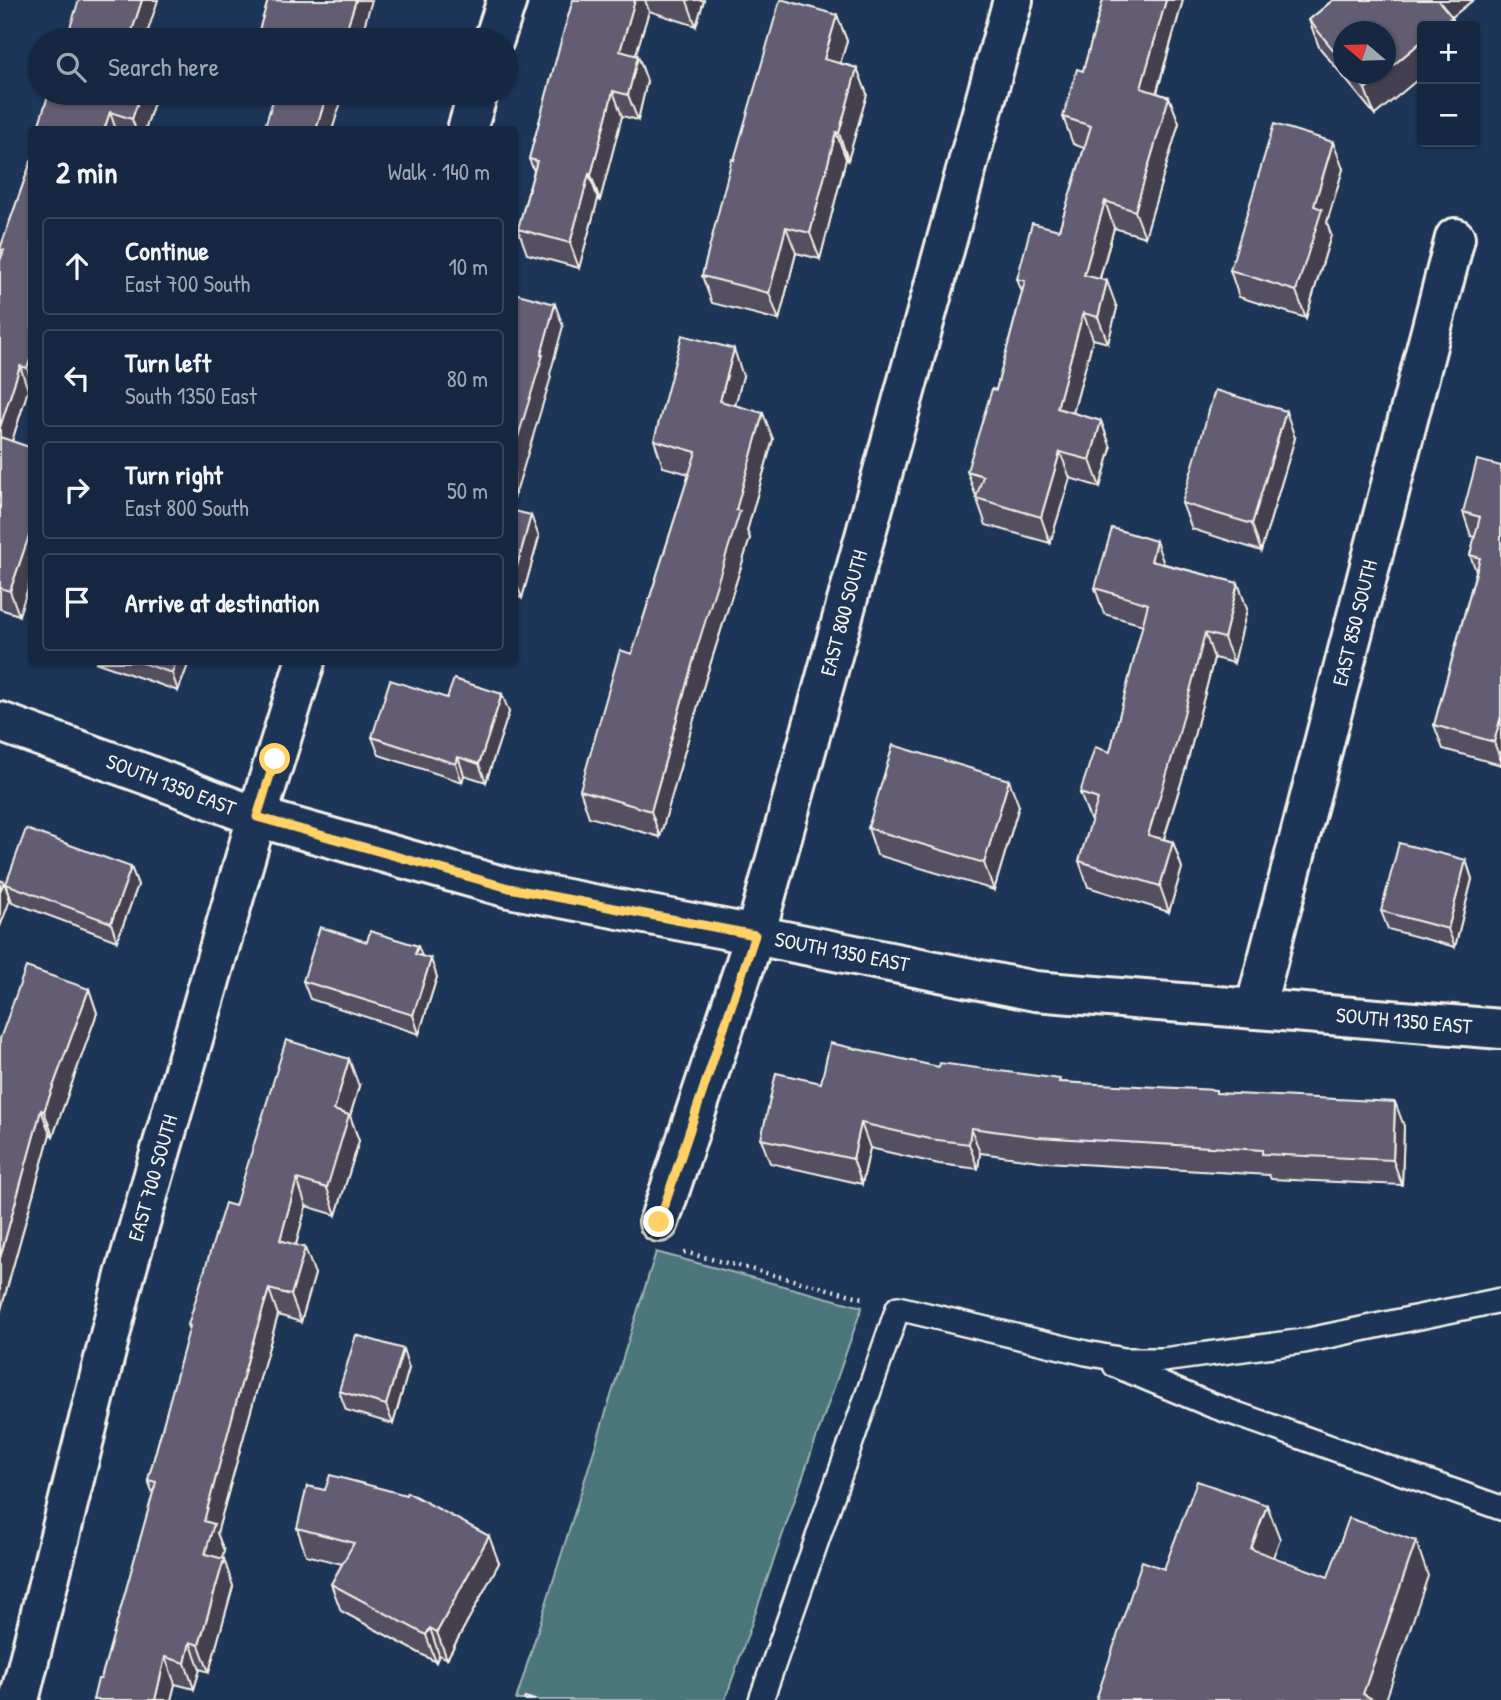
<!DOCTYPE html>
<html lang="en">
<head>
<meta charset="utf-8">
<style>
  :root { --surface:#162841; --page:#23344c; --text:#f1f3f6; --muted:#9ea6b1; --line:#35445a }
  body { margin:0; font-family:"Patrick Hand",sans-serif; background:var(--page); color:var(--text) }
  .controls { position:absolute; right:21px; top:21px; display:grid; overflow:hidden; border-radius:7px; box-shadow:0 2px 5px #0004 }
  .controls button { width:63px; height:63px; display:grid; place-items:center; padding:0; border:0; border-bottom:2px solid var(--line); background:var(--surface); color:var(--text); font:35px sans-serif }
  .compass { position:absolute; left:1333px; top:21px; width:63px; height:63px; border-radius:50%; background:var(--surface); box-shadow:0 2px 5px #0004; rotate:289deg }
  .stop { position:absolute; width:21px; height:21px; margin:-16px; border:5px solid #ffd166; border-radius:50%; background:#fff }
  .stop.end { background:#ffd166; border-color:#fff; box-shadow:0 2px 7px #0008 }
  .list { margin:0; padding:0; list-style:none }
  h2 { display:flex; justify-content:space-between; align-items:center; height:91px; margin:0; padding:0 28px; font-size:30px }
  h2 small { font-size:23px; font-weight:400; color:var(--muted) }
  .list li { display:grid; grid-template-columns:46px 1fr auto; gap:21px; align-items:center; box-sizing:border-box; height:98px; margin:0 14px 14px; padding:0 14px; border:2px solid var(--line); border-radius:7px }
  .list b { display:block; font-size:26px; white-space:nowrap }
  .list p { margin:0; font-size:23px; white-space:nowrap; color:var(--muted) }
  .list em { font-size:23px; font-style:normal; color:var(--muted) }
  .icon { flex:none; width:38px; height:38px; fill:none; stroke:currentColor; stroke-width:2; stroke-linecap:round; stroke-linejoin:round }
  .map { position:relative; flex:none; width:1501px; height:1700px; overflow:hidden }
  .search { position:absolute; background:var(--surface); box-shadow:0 2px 5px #0004; left:28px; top:28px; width:490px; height:77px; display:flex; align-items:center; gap:18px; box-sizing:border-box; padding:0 24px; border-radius:38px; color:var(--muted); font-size:26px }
  .panel { position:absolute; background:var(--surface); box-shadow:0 2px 5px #0004; left:28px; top:126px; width:490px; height:539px; border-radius:7px }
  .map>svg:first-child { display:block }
</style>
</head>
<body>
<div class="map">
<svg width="1501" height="1700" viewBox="0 0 1501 1700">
  <rect width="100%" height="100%" fill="#1d3557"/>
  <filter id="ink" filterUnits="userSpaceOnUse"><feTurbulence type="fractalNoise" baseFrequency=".0143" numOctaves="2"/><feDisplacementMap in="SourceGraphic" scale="14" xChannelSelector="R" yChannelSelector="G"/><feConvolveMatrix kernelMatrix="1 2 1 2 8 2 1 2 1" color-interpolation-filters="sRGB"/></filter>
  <g filter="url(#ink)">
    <path fill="#4c767b" stroke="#a0b4b2" stroke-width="2" d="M656,1252L862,1307L725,1700H516Z"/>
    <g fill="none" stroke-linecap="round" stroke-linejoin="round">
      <g stroke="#f4f1e8" stroke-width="28">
        <g id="lane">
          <path d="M1115,1365L1211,1405L1501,1508"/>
          <path d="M761,1700L898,1308L1086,1353L1124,1360H1163L1304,1341L1501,1300"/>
        </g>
      </g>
      <g stroke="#f4f1e8" stroke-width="44">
        <g id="street">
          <path d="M494,40L507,0"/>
          <path d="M467,130L478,93"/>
          <path d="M0,722L145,774L257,817L509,888L755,935L1035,991L1501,1029"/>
          <path d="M1255,1009L1455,238"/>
          <path d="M659,1222L755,935L1013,0"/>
          <path d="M19,1700L125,1275L257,817L305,662"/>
        </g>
      </g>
      <path stroke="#f4f1e8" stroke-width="4.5" stroke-dasharray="2 5" stroke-linecap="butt" d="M684,1252L867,1299"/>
      <use href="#lane" stroke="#1d3557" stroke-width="23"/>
      <use href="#street" stroke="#1d3557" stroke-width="38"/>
    </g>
    <g fill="#545062" stroke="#f4f1e8" stroke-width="2" fill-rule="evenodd">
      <path d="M573,0H704L696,26L649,11L635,56H638L647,81L638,120L622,116L600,200L598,199L579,268L527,254L518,229L534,171L529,159Z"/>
      <path d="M1103,0H1183L1157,93L1169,97L1179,123L1145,237L1114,228L1100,279L1117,308L1108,343L1093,339L1073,413L1101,421L1111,448L1100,487L1070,478L1050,543L986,525L967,471L996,390L1022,292L1017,279L1059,230L1084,148L1073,144L1063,117L1083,71Z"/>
      <path d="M1333,0H1473L1452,17L1455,26H1422L1375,115L1319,47L1309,20ZM1343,32L1385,74H1343Z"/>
      <path d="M837,15L847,41L840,63L857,68L867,94L848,160L846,159L820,259L796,253L779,320L712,303L702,276L734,160Z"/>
      <path d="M157,93L145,130H37Z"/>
      <path d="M32,159V391L28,390L12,441L19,615L0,609V261L2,254L0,249Z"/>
      <path d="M1343,169L1327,222L1331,235L1306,318L1239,297L1230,270Z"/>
      <path d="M743,376L735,405L773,439L747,531L750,538L705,681L660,837L589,817L580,790L632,654L689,474L663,467L654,440Z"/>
      <path d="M1295,438L1261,551L1192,529L1182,503Z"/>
      <path d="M1501,466V765L1443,749L1434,725L1476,571L1470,555L1475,537L1471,536L1463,512Z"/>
      <path d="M514,511L539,537L522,598L514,596Z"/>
      <path d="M1165,564L1238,583L1247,609L1234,663L1214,658L1186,767L1164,839L1173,842L1182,868L1169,912L1088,887L1079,861L1092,820L1090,819L1080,793L1110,752L1143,625L1104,614L1095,588Z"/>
      <path d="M95,662H189L178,691Z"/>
      <path d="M447,698L509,712L486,782L464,775L462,782L379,755L372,737Z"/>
      <path d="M1019,806L994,890L877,855L868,828Z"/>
      <path d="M1466,860L1472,879L1455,947L1388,929L1381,911Z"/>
      <path d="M131,867L138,885L117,941L12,902L6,884Z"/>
      <path d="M367,942L422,956L437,977L419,1034L310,999L303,981Z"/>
      <path d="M89,989L97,1013L53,1136L50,1134L0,1313V1039Z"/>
      <path d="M939,1067L1061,1082L1217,1093L1404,1126L1402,1185L1271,1179L1269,1175L1046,1162L980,1153L978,1169L939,1164L870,1148L862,1184L770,1163L761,1139L821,1083Z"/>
      <path d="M359,1086L350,1116L359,1141L336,1215L306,1206L296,1245L315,1274L301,1322L278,1315L260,1378L217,1533L224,1551L221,1559L233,1586L209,1672L200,1669L194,1689L175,1684L171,1700H93L101,1679L153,1494L148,1480L190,1329L188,1325L235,1206Z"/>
      <path d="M409,1368L393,1424L346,1410L339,1391Z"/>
      <path d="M297,1528L499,1563L447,1659L439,1655L436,1662L341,1611L331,1584L342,1564L306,1555Z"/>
    </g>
    <g fill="#454150" stroke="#f4f1e8" stroke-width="2">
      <path d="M142,0H158L145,40H129Z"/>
      <path d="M356,0H372L360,40H343Z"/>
      <path d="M635,0H645L649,11L629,77L620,51Z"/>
      <path d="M687,0H704L696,26L687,1Z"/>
      <path d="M1166,0H1183L1150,115L1141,88Z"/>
      <path d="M1436,0H1473L1452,17L1455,26H1440Z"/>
      <path d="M837,15L847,41L834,85L824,59Z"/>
      <path d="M1422,41V76L1375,115L1365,89L1383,74H1385V72Z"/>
      <path d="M638,56L647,81L638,120L628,95Z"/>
      <path d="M857,68L867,94L848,160L839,133Z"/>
      <path d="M613,91L622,116L600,200L591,175Z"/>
      <path d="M141,93H157L145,130H136L132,119Z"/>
      <path d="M327,93H344L332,130H316Z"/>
      <path d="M1169,97L1179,123L1145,237L1135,211Z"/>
      <path d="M110,112L116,130H104Z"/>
      <path d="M836,132L846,159L820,259L810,233Z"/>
      <path d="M1333,142L1343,169L1327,222L1331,235L1306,318L1296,291L1314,206Z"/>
      <path d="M589,174L598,199L579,268L570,243Z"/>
      <path d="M1105,201L1114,228L1093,302L1084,275Z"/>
      <path d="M786,227L796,253L779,320L769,293Z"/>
      <path d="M1107,281L1117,308L1108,343L1098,317Z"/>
      <path d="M555,304L563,326L550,374L551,377L514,499V450Z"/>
      <path d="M1083,313L1093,339L1067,435L1057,408Z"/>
      <path d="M734,349L743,376L729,428L720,401Z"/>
      <path d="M32,355V381L27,368Z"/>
      <path d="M20,366L28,390L6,460L0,444V427Z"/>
      <path d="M1286,411L1295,438L1261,551L1252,524Z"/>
      <path d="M763,413L773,439L747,531L750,538L705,681L660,837L651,811Z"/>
      <path d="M1101,421L1111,448L1100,487L1090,460Z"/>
      <path d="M1060,452L1070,478L1050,543L1041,517Z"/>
      <path d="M531,515L539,537L522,598L514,577Z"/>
      <path d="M32,527V576L19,615L10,591Z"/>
      <path d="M1156,541L1165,567L1151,561Z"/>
      <path d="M1238,583L1247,609L1234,663L1224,638Z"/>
      <path d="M1205,633L1214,658L1186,767L1157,860L1148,835Z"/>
      <path d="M176,662H189L178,691L172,673Z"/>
      <path d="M502,694L509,712L486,782L479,764Z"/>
      <path d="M1501,716V761L1494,742Z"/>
      <path d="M458,757L464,775L462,782L456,764Z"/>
      <path d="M1009,780L1019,806L994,890L984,863Z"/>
      <path d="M1173,842L1182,868L1169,912L1160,886Z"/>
      <path d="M1466,860L1472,879L1455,947L1448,929Z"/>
      <path d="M131,867L138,885L117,941L111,923Z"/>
      <path d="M4,882L10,900L0,927V891Z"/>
      <path d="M418,946L425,964L415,954Z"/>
      <path d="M431,959L437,977L419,1034L413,1015Z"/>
      <path d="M89,989L97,1013L53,1136L44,1111Z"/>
      <path d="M349,1059L359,1086L350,1116L359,1141L336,1215L327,1188L334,1110Z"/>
      <path d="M1395,1102L1404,1126L1402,1185L1393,1160Z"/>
      <path d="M41,1110L50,1134L0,1313V1258Z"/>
      <path d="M861,1123L870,1148L862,1184L853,1159Z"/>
      <path d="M971,1128L980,1153L978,1169L969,1144Z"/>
      <path d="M297,1179L306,1206L290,1267L280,1240Z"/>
      <path d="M305,1248L315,1274L301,1322L291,1295Z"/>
      <path d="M269,1289L278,1315L260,1378L217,1533L224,1551L215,1581L205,1554L204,1521L250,1351Z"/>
      <path d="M403,1349L409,1368L393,1424L386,1405Z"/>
      <path d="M1267,1505L1280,1539L1263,1583L1251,1549Z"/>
      <path d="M489,1536L499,1563L447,1659L437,1632Z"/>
      <path d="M1416,1541L1428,1576L1386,1700H1365L1363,1694Z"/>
      <path d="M224,1559L233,1586L209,1672L199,1645Z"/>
      <path d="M430,1628L439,1655L436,1662L426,1635Z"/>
      <path d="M190,1642L200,1669L194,1689L185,1663Z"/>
      <path d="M165,1657L175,1684L171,1700H155Z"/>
    </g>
    <g fill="#625d72" stroke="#f4f1e8" stroke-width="2">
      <path d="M79,0H142L129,40H66Z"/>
      <path d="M268,0L291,1V0H356L343,40H256Z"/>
      <path d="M573,0H635L620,51L638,56L628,95L613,91L591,175L589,174L570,243L518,229L537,161L529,159L564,30Z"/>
      <path d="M780,0H784L837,15L824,59L857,68L839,133L836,132L810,233L786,227L769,293L702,276L732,159L734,160Z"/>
      <path d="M1103,0H1166L1141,88L1169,97L1135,211L1105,201L1084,275L1107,281L1098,317L1083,313L1057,408L1101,421L1090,460L1060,452L1041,517L976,498L983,476L967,471L992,389L996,390L1025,281L1017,279L1032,223L1059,230L1091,126L1063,117L1077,69L1083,71Z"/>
      <path d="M1333,0H1438L1452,17L1440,26H1422V41L1385,72V32H1343V62L1309,20Z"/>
      <path d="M1353,74H1383L1365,89Z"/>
      <path d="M49,93H141L132,119L110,112L104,130H37Z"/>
      <path d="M275,93H327L316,130H264Z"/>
      <path d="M1274,124L1333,142L1314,206L1322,209L1296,291L1230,270Z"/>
      <path d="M32,159V355L27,368L20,366L0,427V261L4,250L0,249Z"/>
      <path d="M514,293L555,304L541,355H543L514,450Z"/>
      <path d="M682,335L734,349L720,401L763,413L736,510L740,511L695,654L651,811L580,790L620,650L632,654L696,452L654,440Z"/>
      <path d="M1215,390L1286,411L1252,524L1182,503Z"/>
      <path d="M0,437L32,448V527L10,591L0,588Z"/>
      <path d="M1477,460L1501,466V716L1494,742L1434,725L1480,558L1470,555L1480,517L1463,512Z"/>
      <path d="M514,511L531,515L514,577Z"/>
      <path d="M1112,528L1156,541L1151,561L1238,583L1224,638L1205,633L1177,741L1148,835L1173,842L1160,886L1079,861L1098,799L1080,793L1095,747L1110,752L1148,604L1095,588Z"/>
      <path d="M139,662H176L172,673Z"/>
      <path d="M454,679L502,694L479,764L458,757L456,764L372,737L390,680L447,698Z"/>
      <path d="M893,745L1009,780L984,863L868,828Z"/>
      <path d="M26,829L131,867L111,923L6,884Z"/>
      <path d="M1399,843L1466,860L1448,929L1381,911Z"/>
      <path d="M0,880L4,882L0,891Z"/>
      <path d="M320,927L367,942L370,931L418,946L415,954L431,959L413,1015L303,981Z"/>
      <path d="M26,967L89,989L44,1111L41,1110L0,1258V1039Z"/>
      <path d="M286,1040L349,1059L334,1110L349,1115L327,1188L297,1179L280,1240L305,1248L291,1295L269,1289L250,1351L204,1521L214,1524L205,1554L224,1559L199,1645L190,1642L185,1663L165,1657L155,1700H93L98,1679H101L156,1482L148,1480L190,1326L188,1325L225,1203L235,1206Z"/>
      <path d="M830,1043L939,1067L940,1063L1060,1079L1059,1082L1216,1090V1093L1395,1102L1393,1160L1262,1154V1150L1037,1137L971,1128L969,1144L930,1139L861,1123L853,1159L761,1139L776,1073L821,1083Z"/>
      <path d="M356,1335L403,1349L386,1405L339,1391Z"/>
      <path d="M330,1475L406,1495L407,1492L489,1536L437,1632L430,1628L426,1635L331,1584L354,1543L297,1528L307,1486L325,1490Z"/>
      <path d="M1197,1481L1267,1505L1251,1549L1328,1577L1349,1518L1416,1541L1363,1694L1374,1700H1096L1142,1561L1164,1569Z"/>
      <path d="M525,1697L535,1700H524Z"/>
    </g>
  </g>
  <g fill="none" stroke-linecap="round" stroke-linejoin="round" filter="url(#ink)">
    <path stroke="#ffd166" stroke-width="9" d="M275,759L257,817L509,888L755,935L659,1222"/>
  </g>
  <g text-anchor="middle" stroke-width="6" stroke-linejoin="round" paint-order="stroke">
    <g font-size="21" fill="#f4f1e8" stroke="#1d3557">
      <text transform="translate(844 613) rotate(-75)" y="7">EAST 800 SOUTH</text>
      <text transform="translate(1355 623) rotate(-76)" y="7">EAST 850 SOUTH</text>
      <text transform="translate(171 785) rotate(21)" y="7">SOUTH 1350 EAST</text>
      <text transform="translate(842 952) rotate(11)" y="7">SOUTH 1350 EAST</text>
      <text transform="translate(1404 1021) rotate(5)" y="7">SOUTH 1350 EAST</text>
      <text transform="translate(153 1178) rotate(-74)" y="7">EAST 700 SOUTH</text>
    </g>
  </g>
</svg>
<div class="controls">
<button>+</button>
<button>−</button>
</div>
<svg class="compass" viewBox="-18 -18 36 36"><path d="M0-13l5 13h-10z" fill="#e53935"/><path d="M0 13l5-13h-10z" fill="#9ea6b1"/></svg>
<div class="stop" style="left:275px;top:759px"></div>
<div class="stop end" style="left:659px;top:1222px"></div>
<div class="search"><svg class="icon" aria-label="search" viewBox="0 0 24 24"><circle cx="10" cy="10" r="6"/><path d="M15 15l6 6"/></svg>Search here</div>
<section class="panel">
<h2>2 min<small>Walk · 140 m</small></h2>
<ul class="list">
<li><svg class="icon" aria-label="ahead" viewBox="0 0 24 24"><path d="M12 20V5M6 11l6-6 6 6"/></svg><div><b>Continue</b><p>East 700 South</p></div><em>10 m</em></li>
<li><svg class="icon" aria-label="left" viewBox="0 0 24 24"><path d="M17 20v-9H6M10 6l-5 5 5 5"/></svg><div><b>Turn left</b><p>South 1350 East</p></div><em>80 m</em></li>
<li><svg class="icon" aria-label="right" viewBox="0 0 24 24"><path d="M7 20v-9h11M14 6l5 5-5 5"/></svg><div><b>Turn right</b><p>East 800 South</p></div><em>50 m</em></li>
<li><svg class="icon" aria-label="arrive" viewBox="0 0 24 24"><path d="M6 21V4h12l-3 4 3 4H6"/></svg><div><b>Arrive at destination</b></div></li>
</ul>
</section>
</div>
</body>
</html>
